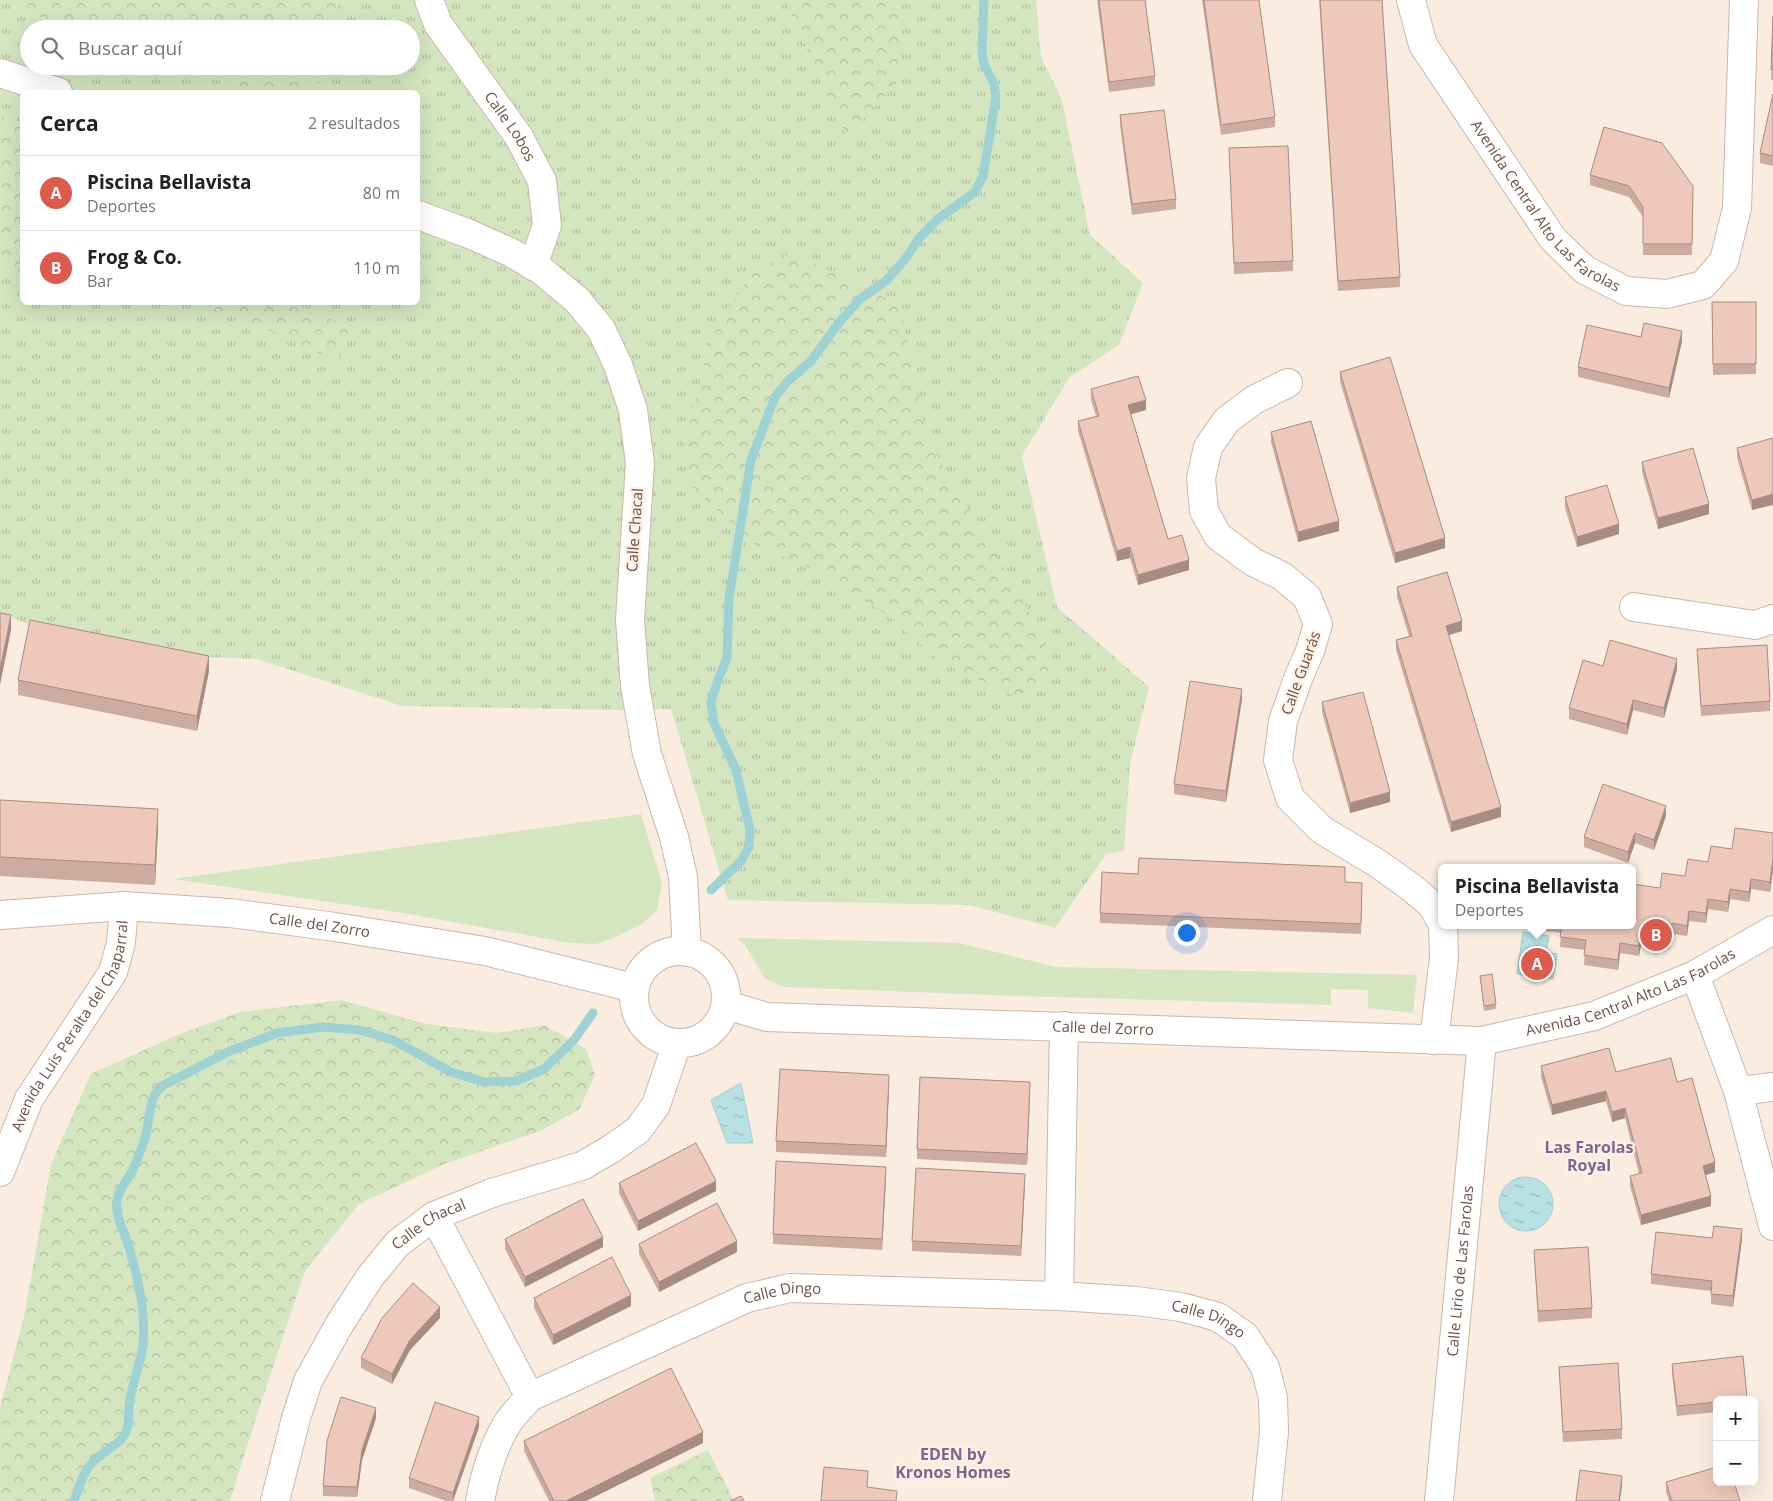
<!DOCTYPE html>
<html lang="es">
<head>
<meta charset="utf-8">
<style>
  :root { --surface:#fff; --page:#f2f2f2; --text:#222; --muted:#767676; --line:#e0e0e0; --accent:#dd5b4c }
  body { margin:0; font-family:"Open Sans",sans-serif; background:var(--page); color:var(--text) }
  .controls { position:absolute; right:15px; bottom:15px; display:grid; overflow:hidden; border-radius:8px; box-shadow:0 5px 20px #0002 }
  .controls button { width:45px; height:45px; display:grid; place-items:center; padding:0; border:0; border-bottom:1px solid var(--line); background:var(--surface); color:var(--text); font:25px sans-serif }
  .you { position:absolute; left:1186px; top:932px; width:18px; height:18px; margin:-12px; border:4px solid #fff; border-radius:50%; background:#1a73e8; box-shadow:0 0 0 8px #1a73e833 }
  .badge { display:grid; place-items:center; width:32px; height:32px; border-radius:50%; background:var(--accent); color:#fff; font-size:16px; font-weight:700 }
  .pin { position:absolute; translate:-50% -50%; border:2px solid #fff; box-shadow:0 1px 5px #0006 }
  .popup { position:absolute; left:1438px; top:864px; width:198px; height:65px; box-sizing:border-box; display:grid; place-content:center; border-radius:8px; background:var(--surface); filter:drop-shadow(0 1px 4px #0005); font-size:16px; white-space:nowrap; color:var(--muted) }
  .popup b { font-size:19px; color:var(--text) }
  .popup::after { content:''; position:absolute; left:50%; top:100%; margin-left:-10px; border:10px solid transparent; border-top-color:var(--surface) }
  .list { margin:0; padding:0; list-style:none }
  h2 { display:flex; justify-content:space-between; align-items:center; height:65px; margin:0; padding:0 20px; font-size:21px }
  h2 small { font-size:16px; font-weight:400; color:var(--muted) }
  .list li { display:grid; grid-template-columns:32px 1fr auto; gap:15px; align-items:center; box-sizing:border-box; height:75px; padding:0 20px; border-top:1px solid var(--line) }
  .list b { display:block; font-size:19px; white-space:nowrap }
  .list p { margin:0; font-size:16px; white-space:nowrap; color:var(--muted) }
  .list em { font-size:16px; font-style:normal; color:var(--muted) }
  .icon { flex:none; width:28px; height:28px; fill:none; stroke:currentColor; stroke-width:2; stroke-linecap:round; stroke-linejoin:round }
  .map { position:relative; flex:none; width:1773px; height:1501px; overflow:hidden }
  .search { position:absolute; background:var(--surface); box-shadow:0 5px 20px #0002; left:20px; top:20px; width:400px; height:55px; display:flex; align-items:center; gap:12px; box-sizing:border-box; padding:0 18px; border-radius:28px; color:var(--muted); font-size:19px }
  .panel { position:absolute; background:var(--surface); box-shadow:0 5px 20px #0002; left:20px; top:90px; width:400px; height:215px; border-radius:8px }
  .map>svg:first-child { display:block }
</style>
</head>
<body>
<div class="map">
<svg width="1773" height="1501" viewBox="0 0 1773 1501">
  <defs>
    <pattern id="grass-tufts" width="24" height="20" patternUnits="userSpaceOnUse" patternTransform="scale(1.25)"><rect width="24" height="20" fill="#d4e6c0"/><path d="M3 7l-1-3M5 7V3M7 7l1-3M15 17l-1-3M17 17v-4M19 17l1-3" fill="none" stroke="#b0bd9e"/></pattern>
    <pattern id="forest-crowns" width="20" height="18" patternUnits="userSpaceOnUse" patternTransform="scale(1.25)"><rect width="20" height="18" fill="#d4e6c0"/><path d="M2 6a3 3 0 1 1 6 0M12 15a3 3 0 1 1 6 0" fill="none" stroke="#b0bd9e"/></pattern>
    <pattern id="water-ripples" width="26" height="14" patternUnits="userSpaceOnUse" patternTransform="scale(1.25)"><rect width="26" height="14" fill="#b7e1e2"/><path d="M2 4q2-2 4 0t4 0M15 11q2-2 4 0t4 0" fill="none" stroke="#99b9b9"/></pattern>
  </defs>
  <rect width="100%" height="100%" fill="#faede0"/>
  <path fill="url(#grass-tufts)" fill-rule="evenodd" d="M0,0H1036L1041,57L1062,100L1090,235L1143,283L1119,345L1069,378L1022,456L1057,607L1149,687L1130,764L1124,851L1106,854L1055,928L969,905L728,900L671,709L617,710L402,706L257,659L204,657L34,626L0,613ZM29,29H411V66H29ZM22,92H418V302H22Z"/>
  <g fill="url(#forest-crowns)">
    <path d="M5,0H338L335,29H65Z"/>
    <path d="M785,0H902L896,84L847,137Z"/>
    <path d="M165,66H332L331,79L287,92H259Z"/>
    <path d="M0,116L22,124V271L0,265Z"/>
    <path d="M792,253L900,305L927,439L1040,629L1050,678L1016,697L936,659L893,619L859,597L834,578L755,545L693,488L684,442L713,330L754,271Z"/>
    <path d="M184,303H292L350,327L338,362L249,321Z"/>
    <path d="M341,1000L426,1024L497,1033L545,1025L586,1049L595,1075L579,1110L540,1131L447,1163L359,1204L305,1271L254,1424L230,1501H0V1407L24,1317L51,1164L91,1074L175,1036L240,1012Z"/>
    <path d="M708,1450L734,1501H655L650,1478Z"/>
  </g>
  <g fill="#d4e6c0">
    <path d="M641,814L662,883L657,910L642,924L611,939L596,944L570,943L403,913L173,879Z"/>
    <path d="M737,938L959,943L1056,967L1417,975L1413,1013L1368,1008V990L1331,989V1005L1020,996L785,987L771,982L763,976L745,945Z"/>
  </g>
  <g fill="url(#water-ripples)" stroke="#9ed1d3">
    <path d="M1523,932L1549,936L1546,953L1557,954L1553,979L1517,974Z"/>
    <path d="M741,1083L753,1143H727L711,1100Z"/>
    <circle cx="1526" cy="1204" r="27"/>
  </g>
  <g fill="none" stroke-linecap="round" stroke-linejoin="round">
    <g stroke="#9ed1d3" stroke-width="9">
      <path d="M711,890L741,861L749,847L750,830L736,770L714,723L711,702L718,680L727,658L729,599L751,460L775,397L787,382L811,361L838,324L860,299L886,281L906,258L919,238L938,219L975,192L983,176L996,97L994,84L984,64L982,52L984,0"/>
      <path d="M74,1501C79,1487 83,1471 94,1461C103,1452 116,1446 123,1437C130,1428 128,1418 129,1407C131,1386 140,1366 143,1345C146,1311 138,1279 129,1247C125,1232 114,1216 117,1200C119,1190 126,1182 131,1173C137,1162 141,1150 145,1138C151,1119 147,1099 162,1086L230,1051L277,1033L323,1027L360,1030L393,1040L451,1072L484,1082L516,1081L544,1069L574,1040L593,1013"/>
    </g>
    <g stroke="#ccb6ab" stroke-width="30">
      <g id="minor">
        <path id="s1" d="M429,0L438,24L519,137L542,181L547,225L533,266"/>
        <path id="s2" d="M1411,0L1423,45L1553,239L1585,270L1626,291L1667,294L1703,285L1724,261L1737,208L1744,0"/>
        <path d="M0,73L58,92"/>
        <path d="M418,215L467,233L510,252L541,270L577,300L601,329L618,365L633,410L640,463L630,620L635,686L647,754L674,837L683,877L687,952"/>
        <path d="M1288,383L1254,400L1227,420L1208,447L1201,478L1204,511L1218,536L1253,562L1282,576L1307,597L1318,624L1310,651L1299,676L1283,721L1278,760L1290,798L1322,830L1377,863L1412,888L1432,905L1442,923"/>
        <path d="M1634,607L1755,625L1773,619"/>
        <path id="s3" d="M0,915L124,906L230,913L335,927L485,951L634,988"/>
        <circle cx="680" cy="997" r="46"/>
        <path d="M1695,975L1738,1091L1773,1226"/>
        <path id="s4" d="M726,1005L767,1017L1482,1041L1594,1016L1695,975L1773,930"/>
        <path d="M1434,1040L1444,958L1443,925"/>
        <path d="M1738,1091L1773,1087"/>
        <path id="s5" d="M0,1172L29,1099L113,972L121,943L124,906"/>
        <path d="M434,1216L530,1397"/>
        <path d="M1059,1296L1064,1026"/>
        <path id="s6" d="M275,1501L296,1418L308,1381L339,1325L370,1277L397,1244L434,1216L492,1193L582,1166L611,1149L638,1130L656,1105L677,1043"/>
        <path id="s7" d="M480,1501C485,1474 493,1447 507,1424C513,1414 522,1406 530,1397L747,1298L790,1288L1059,1296L1136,1301L1181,1307L1218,1317L1245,1336L1265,1367L1273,1398L1274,1432L1267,1501"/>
        <path id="s8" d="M1439,1501L1482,1041"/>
      </g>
    </g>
    <use href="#minor" stroke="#fff" stroke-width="28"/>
  </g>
  <g fill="#cdaca0">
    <path d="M1097,0H1145L1155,76V86L1109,92Z"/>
    <path d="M1202,0H1259L1275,117V127L1221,135Z"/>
    <path d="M1319,0H1382L1400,277V287L1338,291Z"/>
    <path d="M1773,16V80H1771Z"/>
    <path d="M1773,94V166L1760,163V153Z"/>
    <path d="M1120,115L1176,199V209L1132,215L1120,125Z"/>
    <path d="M1229,148L1293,261V271L1234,274Z"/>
    <path d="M1590,175L1693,186L1692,255H1643V217L1629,197L1590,185Z"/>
    <path d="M1712,302H1756V374L1713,375Z"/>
    <path d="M1641,337L1682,341L1669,398L1578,377V367Z"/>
    <path d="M1340,372L1445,548L1395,563L1340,382Z"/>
    <path d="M1091,389L1146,410L1131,414L1168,539L1189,570L1138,585L1130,558L1117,561L1078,431V421L1096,416L1091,400Z"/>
    <path d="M1271,432L1339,531L1298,542L1271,442Z"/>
    <path d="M1773,438L1752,510L1737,458V448Z"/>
    <path d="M1642,462L1709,514L1658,529L1642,472Z"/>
    <path d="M1565,497L1619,534L1577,547L1565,508Z"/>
    <path d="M1397,587L1462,631L1449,635L1501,817L1451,832L1396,650V640L1409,636L1397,597Z"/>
    <path d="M1697,649L1770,701V711L1701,716Z"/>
    <path d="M1603,666L1677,669L1664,718L1633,710L1627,735L1569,719V708Z"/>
    <path d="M209,671L197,731L18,695V680Z"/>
    <path d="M1242,699L1226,802L1174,794V784Z"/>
    <path d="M1322,702L1390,802L1350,813L1322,712Z"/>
    <path d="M0,800L158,829L155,885L0,876Z"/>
    <path d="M1666,816L1654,850L1635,843L1628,863L1584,847V837Z"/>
    <path d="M1773,833V870L1770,892L1751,889L1749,902L1730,899L1728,912L1708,909L1706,923L1689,921L1687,936L1672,934L1669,949L1641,945L1639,956L1620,953L1618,970L1584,965L1585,950L1560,947L1561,933L1546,931V925H1632L1660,888L1685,876L1708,862L1732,849Z"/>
    <path d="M1345,882L1362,893L1361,934L1100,923V913Z"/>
    <path d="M1480,976L1496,1004V1009L1484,1011Z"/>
    <path d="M1541,1066L1616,1072L1677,1082L1715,1172L1705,1175L1711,1206L1641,1225L1630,1186V1176L1639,1174L1625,1118L1612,1122L1606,1101L1552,1115L1541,1077Z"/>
    <path d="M889,1085L886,1157L776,1152V1141Z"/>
    <path d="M1030,1092L1027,1165L917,1159V1149Z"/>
    <path d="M886,1177L882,1250L773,1244V1234Z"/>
    <path d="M619,1183L716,1191L638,1231L619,1193Z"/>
    <path d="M1025,1184L1021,1256L912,1251V1241Z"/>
    <path d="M1712,1238L1742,1239L1733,1307L1711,1304V1291L1651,1284V1274Z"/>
    <path d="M505,1239L603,1247L525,1287L505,1249Z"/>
    <path d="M639,1244L737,1252L659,1292L639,1254Z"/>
    <path d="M1534,1250L1592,1308V1318L1538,1322Z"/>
    <path d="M534,1298L631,1306L553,1345L534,1308Z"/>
    <path d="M440,1318L410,1350L392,1384L361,1368V1358Z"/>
    <path d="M1743,1356L1747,1400H1717V1412L1677,1416L1672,1374V1364Z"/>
    <path d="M1559,1367L1622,1429V1439L1563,1442Z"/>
    <path d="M376,1418L362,1460L357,1497L323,1496V1486Z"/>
    <path d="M479,1427L453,1501H446L409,1488V1478Z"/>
    <path d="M524,1441L703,1443L586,1501H549L524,1451Z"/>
    <path d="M1666,1482L1740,1501H1669L1666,1492Z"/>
  </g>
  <g fill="#a78c82">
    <path d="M1682,331V341L1669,398V388Z"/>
    <path d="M1146,400V410L1128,415V405Z"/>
    <path d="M1773,494V505L1752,510V500Z"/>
    <path d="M1709,504V514L1658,529V518Z"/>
    <path d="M1339,521V531L1298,542V532Z"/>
    <path d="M1619,524V534L1577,547V537Z"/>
    <path d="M1445,538V548L1395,563V553Z"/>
    <path d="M1130,547V558L1117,561V551Z"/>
    <path d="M1189,560V570L1138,585V575Z"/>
    <path d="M11,615V630L0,685V670Z"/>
    <path d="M1462,621V631L1446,636V626Z"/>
    <path d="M209,656V671L197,731V716Z"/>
    <path d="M1677,659V669L1664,718V708Z"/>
    <path d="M1242,689V699L1226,802V791Z"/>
    <path d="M1633,700V710L1627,735V724Z"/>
    <path d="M1390,792V802L1350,813V803Z"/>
    <path d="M1666,806V816L1654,850V840Z"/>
    <path d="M1501,807V817L1451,832V822Z"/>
    <path d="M158,809V829L155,885V865Z"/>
    <path d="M1635,833V843L1628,863V852Z"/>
    <path d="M1773,859V870L1770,892V882Z"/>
    <path d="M1751,879V889L1749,902V892Z"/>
    <path d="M1730,889V899L1728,912V902Z"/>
    <path d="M1708,899V909L1706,923V913Z"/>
    <path d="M1689,911V921L1687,936V926Z"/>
    <path d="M1672,923V934L1669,949V939Z"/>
    <path d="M1641,935V945L1639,956V946Z"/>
    <path d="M1620,943V953L1618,970V960Z"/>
    <path d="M889,1075V1085L886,1157V1146Z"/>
    <path d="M1030,1082V1092L1027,1165V1154Z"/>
    <path d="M1606,1091V1101L1552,1115V1105Z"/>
    <path d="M1625,1108V1118L1612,1122V1112Z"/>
    <path d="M1715,1162V1172L1703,1176V1166Z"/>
    <path d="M886,1167V1177L882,1250V1239Z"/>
    <path d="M1025,1174V1184L1021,1256V1246Z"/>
    <path d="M716,1181V1191L638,1231V1221Z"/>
    <path d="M1711,1196V1206L1641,1225V1215Z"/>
    <path d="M1742,1229V1239L1733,1307V1296Z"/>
    <path d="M603,1237V1247L525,1287V1277Z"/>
    <path d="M737,1241V1252L659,1292V1282Z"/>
    <path d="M631,1295V1306L553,1345V1335Z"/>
    <path d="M440,1307V1318L410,1350L392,1384V1374L410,1340Z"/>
    <path d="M376,1408V1418L362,1460L357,1497V1487L362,1450Z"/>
    <path d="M479,1417V1427L453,1501V1493Z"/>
    <path d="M703,1432V1443L586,1501H566Z"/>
    <path d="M1622,1476V1486L1620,1501H1619Z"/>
  </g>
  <g fill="#eec8ba" stroke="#a78c82">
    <path d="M1099,0H1145L1155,76L1109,82Z"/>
    <path d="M1204,0H1259L1275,117L1221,125Z"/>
    <path d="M1320,0H1382L1400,277L1338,281Z"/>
    <path d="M1773,16V70H1771Z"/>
    <path d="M1773,94V156L1760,153Z"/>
    <path d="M1164,110L1176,199L1132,204L1120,115Z"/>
    <path d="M1604,127L1662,143L1693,186L1692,244H1643V207L1629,186L1590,175Z"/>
    <path d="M1288,146L1293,261L1234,263L1229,148Z"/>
    <path d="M1712,302H1756V364H1713Z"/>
    <path d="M1644,323L1682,331L1669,388L1578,367L1587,325L1641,337Z"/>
    <path d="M1390,357L1445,538L1395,553L1340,372Z"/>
    <path d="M1138,376L1146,400L1128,405L1168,539L1182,535L1189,560L1138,575L1130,547L1117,551L1078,421L1099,416L1091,389Z"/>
    <path d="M1311,421L1339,521L1298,532L1271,432Z"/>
    <path d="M1773,438V494L1752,500L1737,448Z"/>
    <path d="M1693,448L1709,504L1658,518L1642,462Z"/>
    <path d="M1607,485L1619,524L1577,537L1565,497Z"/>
    <path d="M1447,572L1462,621L1446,626L1501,807L1451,822L1396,640L1412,636L1397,587Z"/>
    <path d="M0,613L11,615L0,670Z"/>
    <path d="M30,620L209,656L197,716L18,680Z"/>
    <path d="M1610,640L1677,659L1664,708L1633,700L1627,724L1569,708L1583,660L1603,666Z"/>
    <path d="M1767,645L1770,701L1701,706L1697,649Z"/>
    <path d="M1190,681L1242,689L1226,791L1174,784Z"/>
    <path d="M1363,692L1390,792L1350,803L1322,702Z"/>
    <path d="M1603,784L1666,806L1654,840L1635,833L1628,852L1584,837Z"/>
    <path d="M0,800L158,809L155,865L0,857Z"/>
    <path d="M1735,828L1773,833V859L1770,882L1751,879L1749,892L1730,889L1728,902L1708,899L1706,913L1689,911L1687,926L1672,923L1669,939L1641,935L1639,946L1620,943L1618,960L1584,955L1586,940L1560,937L1562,925H1632V884L1660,888L1662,873L1685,876L1688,859L1708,862L1711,846L1732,849Z"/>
    <path d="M1139,858L1345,867V882L1362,883L1361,924L1100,913L1102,872L1138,874Z"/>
    <path d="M1492,974L1496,1004L1484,1006L1480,976Z"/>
    <path d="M1609,1048L1616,1072L1671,1058L1677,1082L1692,1078L1715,1162L1703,1166L1711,1196L1641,1215L1630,1176L1642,1173L1625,1108L1612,1112L1606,1091L1552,1105L1541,1066Z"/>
    <path d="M780,1069L889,1075L886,1146L776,1141Z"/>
    <path d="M920,1077L1030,1082L1027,1154L917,1149Z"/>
    <path d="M696,1143L716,1181L638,1221L619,1183Z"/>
    <path d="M776,1161L886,1167L882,1239L773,1234Z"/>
    <path d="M916,1168L1025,1174L1021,1246L912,1241Z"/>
    <path d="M583,1199L603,1237L525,1277L505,1239Z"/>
    <path d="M717,1203L737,1241L659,1282L639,1244Z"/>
    <path d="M1714,1226L1742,1229L1733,1296L1711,1294L1712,1281L1651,1274L1656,1232L1712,1238Z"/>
    <path d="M1588,1247L1592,1308L1538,1311L1534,1250Z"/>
    <path d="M612,1257L631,1295L553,1335L534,1298Z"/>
    <path d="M413,1283L440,1307L410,1340L392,1374L361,1358L382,1318Z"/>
    <path d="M1743,1356L1747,1398L1734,1400H1717V1402L1677,1406L1672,1364Z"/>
    <path d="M1618,1363L1622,1429L1563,1432L1559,1367Z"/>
    <path d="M671,1368L703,1432L566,1501H554L524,1441Z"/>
    <path d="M341,1397L376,1408L362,1450L357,1487L323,1486L327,1441Z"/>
    <path d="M435,1402L479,1417L453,1493L409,1478Z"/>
    <path d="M824,1467L868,1471L867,1487L897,1491L896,1501H821Z"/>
    <path d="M1717,1467V1482H1734L1740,1501H1672L1666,1482Z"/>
    <path d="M1580,1470L1622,1476L1619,1501H1576Z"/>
    <path d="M741,1496L744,1501H730Z"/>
  </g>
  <g text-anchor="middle" stroke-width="5" stroke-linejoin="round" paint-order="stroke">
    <g font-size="15" fill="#6f5249" stroke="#fef1e6">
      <text dy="5" stroke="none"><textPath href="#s1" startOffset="151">Calle Lobos</textPath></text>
      <text dy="5" stroke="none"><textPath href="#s2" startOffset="251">Avenida Central Alto Las Farolas</textPath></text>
      <text transform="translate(635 530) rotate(-86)" y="5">Calle Chacal</text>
      <text transform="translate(1301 673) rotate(-70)" y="5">Calle Guarás</text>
      <text dy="5" stroke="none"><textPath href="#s3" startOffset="321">Calle del Zorro</textPath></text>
      <text dy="5" stroke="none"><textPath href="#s4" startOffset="915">Avenida Central Alto Las Farolas</textPath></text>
      <text dy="5" stroke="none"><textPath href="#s5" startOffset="164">Avenida Luis Peralta del Chaparral</textPath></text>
      <text dy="5" stroke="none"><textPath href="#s4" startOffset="379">Calle del Zorro</textPath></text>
      <text dy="5" stroke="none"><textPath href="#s6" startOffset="326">Calle Chacal</textPath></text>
      <text dy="5" stroke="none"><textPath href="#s8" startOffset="231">Calle Lirio de Las Farolas</textPath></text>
      <text dy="5" stroke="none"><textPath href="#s7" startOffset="392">Calle Dingo</textPath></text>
      <text dy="5" stroke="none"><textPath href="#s7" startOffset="822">Calle Dingo</textPath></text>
    </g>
    <g font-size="16" font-weight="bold" fill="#7e6592" stroke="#fef1e6">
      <text x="1589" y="1153">Las Farolas<tspan x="1589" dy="18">Royal</tspan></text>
      <text x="953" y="1460">EDEN by<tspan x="953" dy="18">Kronos Homes</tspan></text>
    </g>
  </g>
</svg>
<div class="controls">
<button>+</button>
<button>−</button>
</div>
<div class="you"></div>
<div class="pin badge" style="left:1537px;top:964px">A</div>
<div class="popup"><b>Piscina Bellavista</b>Deportes</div>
<div class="pin badge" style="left:1656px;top:935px">B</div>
<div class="search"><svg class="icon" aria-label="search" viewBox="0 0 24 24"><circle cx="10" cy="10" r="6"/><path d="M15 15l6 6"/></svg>Buscar aquí</div>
<section class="panel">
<h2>Cerca<small>2 resultados</small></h2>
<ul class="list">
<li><span class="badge">A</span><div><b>Piscina Bellavista</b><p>Deportes</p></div><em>80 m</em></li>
<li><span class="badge">B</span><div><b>Frog &amp; Co.</b><p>Bar</p></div><em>110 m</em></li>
</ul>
</section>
</div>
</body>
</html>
